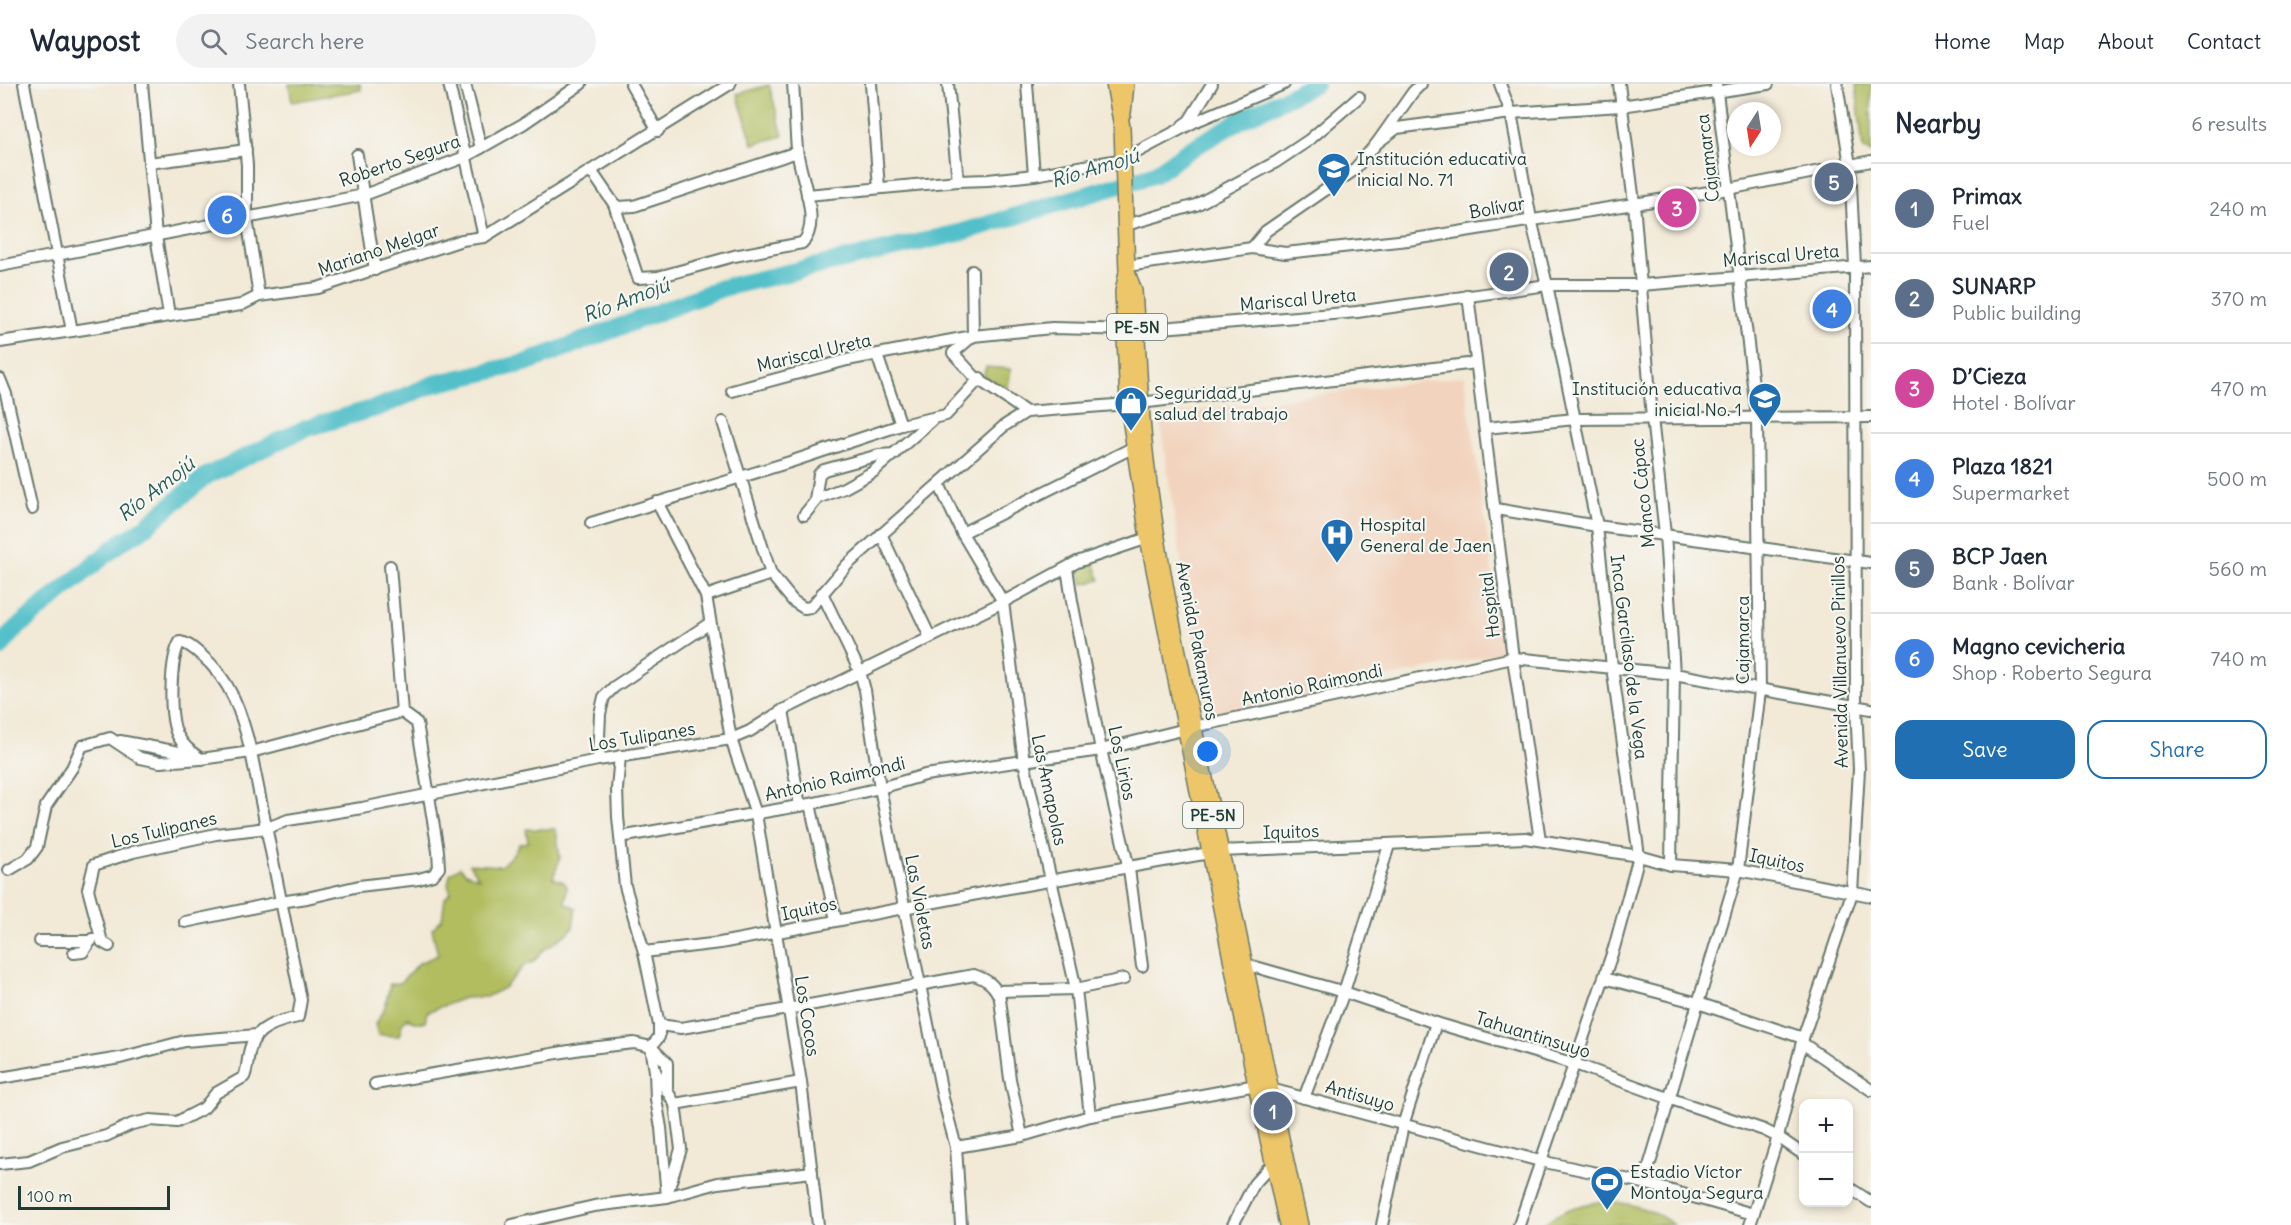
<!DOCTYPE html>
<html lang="en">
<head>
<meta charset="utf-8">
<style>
  :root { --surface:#fff; --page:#f2f2f3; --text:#1f2937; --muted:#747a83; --line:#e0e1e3; --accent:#1f6fb2 }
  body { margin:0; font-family:Delius,sans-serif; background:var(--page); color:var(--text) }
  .controls { position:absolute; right:18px; bottom:18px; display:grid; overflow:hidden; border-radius:12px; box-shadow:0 3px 9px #0003 }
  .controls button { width:54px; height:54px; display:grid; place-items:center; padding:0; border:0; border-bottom:2px solid var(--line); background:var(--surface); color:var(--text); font:30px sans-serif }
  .compass { position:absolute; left:1727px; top:18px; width:54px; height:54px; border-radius:50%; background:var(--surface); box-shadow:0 3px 9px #0003; rotate:192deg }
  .scale { position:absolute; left:18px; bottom:15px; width:152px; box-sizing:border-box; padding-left:6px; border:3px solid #1f3d34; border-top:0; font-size:16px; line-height:21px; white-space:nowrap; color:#1f3d34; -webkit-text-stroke:4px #f6f6f2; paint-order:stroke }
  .you { position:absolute; left:1208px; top:668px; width:21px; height:21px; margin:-15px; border:4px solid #fff; border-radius:50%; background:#1a73e8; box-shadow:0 0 0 9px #1a73e833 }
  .badge { display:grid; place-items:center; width:39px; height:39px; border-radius:50%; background:var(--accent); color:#fff; font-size:20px; font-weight:700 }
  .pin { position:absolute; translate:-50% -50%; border:3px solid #fff; box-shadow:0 2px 6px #0006 }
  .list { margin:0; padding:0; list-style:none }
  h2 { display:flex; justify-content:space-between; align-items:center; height:78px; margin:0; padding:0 24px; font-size:26px }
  h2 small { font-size:20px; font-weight:400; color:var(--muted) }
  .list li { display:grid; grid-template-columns:39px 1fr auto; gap:18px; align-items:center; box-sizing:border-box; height:90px; padding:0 24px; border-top:2px solid var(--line) }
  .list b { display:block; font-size:22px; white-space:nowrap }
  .list p { margin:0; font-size:20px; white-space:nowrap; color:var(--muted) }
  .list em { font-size:20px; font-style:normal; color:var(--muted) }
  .actions { display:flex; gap:12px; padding:18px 24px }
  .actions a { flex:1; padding:14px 0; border:2px solid var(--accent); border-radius:18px; text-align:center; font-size:21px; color:var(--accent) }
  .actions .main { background:var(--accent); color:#fff }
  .icon { flex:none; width:33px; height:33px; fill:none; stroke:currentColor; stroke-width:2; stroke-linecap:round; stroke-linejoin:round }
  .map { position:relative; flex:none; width:1871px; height:1141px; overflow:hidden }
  header { display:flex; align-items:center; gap:36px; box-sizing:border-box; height:84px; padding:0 30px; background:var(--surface); border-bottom:2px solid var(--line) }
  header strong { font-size:28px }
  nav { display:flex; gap:33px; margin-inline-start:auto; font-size:21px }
  .search { width:420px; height:54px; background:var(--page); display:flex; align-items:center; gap:15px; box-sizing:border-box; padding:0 21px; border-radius:33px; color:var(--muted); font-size:22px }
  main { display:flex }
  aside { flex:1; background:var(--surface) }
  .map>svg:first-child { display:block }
</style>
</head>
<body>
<header>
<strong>Waypost</strong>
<div class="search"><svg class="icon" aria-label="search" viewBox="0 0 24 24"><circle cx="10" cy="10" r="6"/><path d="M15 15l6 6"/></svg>Search here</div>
<nav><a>Home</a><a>Map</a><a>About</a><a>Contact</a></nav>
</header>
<main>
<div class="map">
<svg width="1871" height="1141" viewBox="0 0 1871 1141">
  <rect width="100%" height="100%" fill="#f6f6f2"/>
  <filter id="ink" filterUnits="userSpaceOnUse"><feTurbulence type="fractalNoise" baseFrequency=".0167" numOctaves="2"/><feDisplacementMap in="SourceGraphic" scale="12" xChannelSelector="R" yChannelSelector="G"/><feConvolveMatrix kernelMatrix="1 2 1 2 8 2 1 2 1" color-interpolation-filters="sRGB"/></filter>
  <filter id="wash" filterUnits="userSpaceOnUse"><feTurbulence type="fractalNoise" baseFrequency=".008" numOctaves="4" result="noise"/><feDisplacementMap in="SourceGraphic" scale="24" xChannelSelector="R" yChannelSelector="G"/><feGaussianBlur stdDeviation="1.35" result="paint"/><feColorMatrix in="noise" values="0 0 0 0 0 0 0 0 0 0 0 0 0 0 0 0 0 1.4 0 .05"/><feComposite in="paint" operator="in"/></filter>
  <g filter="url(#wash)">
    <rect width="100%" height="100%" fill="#f2e9d6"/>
    <path fill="#f2d4be" d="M1464,292L1504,568L1209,633L1188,523L1159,331Z"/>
    <g fill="#b1bd5f" stroke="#687d4a" stroke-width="1.5">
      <path d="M289,0H360L361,6L292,18Z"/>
      <path d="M1856,0H1871V69L1863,66Z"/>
      <path d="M769,1L783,52L753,60L737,10Z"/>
      <path d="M986,283L1011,285L1008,304L983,293Z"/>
      <path d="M1094,478L1100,496L1083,500L1078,483Z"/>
      <path d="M526,745H556L560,774L553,794L564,798L567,803L565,819L576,824L573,844L568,849L544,866L533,878L525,881L504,904L486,913L464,914L427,928L425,938H415L407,934L402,940L399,952L378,951L375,940L385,923L390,900L400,899L419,879L438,871L432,845L442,835L445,814L451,808L448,801L450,790L460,783L466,789L479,794L469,780L501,782L514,769L519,760L528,758Z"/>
      <path d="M1608,1117C1633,1120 1654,1126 1674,1141H1542C1562,1125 1583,1119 1608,1117Z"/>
    </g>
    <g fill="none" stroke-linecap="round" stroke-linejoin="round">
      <path stroke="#52c0c9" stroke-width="18" d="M0,564L12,548L121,458L139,448L206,392L306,344L379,323L434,300L525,279L722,204L959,149L1153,91L1189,66L1246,33L1315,0"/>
    </g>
  </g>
  <g filter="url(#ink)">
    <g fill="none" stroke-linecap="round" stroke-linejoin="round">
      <g stroke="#69796d" stroke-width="14">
        <g id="minor">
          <path d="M24,0L72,247"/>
          <path d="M142,0L156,152L169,231"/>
          <path d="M239,0L247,81V134L259,212"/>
          <path d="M449,0L484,153"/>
          <path d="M465,0L481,64"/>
          <path d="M631,0L658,47"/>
          <path d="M871,0L879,104"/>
          <path d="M948,0L958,97"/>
          <path d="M1027,0L1034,91"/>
          <path d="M1500,0L1511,29L1531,135L1547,201L1597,442L1612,583L1639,772L1614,864L1519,1141"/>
          <path d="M1619,0L1634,119L1652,334L1665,450L1674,590L1671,781"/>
          <path d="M1183,41L1189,37L1212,0"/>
          <path d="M1377,59L1397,44L1511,29L1621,22L1768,0"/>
          <path d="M357,71L375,186"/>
          <path d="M149,79L246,66"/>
          <path d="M592,88L614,120L619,123L634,122L797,68"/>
          <path d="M807,111L958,97L988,96L1034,91L1124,75L1194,38L1284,0"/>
          <path d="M614,120L638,194L658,193L734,172L802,159C823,140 799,90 797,65C795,44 795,22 793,0"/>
          <path d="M1126,141L1196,121L1276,78L1309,56L1359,13"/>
          <path d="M1252,164L1266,147L1353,87L1377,59L1413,8L1421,0"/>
          <path d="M0,182L364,111L465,73L523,40L581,0"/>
          <path d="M1127,182L1252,164L1285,169L1408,156L1728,105L1871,77"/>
          <path d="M972,187L973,252L953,269L975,293L1026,328"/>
          <path d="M1468,211L1513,574L1540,756"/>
          <path d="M0,258L241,221L259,212L318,204L462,156L484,153L730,0"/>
          <path d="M877,271L901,341"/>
          <path d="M0,295L6,310L32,425"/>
          <path d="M732,307L847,276L973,252L1052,244L1137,246L1357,228L1547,201H1641L1871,182"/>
          <path d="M723,338L771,490L793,517L804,524L811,523L847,481L1004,342L1026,328L1140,319L1476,279"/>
          <path d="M1486,344L1575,335L1871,333"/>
          <path d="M939,400L962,449L1003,518L1024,678L1076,905L1090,1032"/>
          <path d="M815,416L819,390L824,386L879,371L895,370"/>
          <path d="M657,418L706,512L731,655L756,730L801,998L818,1141"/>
          <path d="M1496,425L1597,442L1871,479"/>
          <path d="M804,431L818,414L844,404L873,388L932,336"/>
          <path d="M591,439L790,378L901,341L946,331L980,294"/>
          <path d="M962,449L1134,363"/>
          <path d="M881,450L930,553"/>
          <path d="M390,482L402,628"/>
          <path d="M1067,484L1072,517L1101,666L1129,785L1142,882"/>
          <path d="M822,509L860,588L865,606L880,704L943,1014L956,1063L961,1141"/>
          <path d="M706,512L771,490"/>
          <path d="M783,626L800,722"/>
          <path d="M120,657L179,668L193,672"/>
          <path d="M620,672L617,705L618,733L625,802L644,868L659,941V953L651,963"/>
          <path d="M598,676L600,630L604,613L614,603L710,539"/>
          <path d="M810,720L836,836"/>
          <path d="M620,753L810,720L880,704L925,691L1101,666L1194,643L1513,574L1674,590L1871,625"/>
          <path d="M9,786L28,775L37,763L46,722L72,684L82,662L110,654L140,674L160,678L201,675L251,668L402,628L417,639L438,767L439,784L433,791L419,795L359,802L307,814L280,818L185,838"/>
          <path d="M40,857H91"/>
          <path d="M109,862L102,858L88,805L94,781L133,768L216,750L267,744L288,736L362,724L598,676L731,655L750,647L783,626L1003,518L1077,478L1148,454"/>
          <path d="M644,868L720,859L1014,803L1221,767L1525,754L1639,772L1671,781L1738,786L1871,812"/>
          <path d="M74,869L83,868L92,855"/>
          <path d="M1245,880L1344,908L1436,939L1575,980L1668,1014L1764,1046L1778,1053L1804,1071"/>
          <path d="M1604,894L1698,919L1803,954"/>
          <path d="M997,907L1076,905L1124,895"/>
          <path d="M659,941L681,944L699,941L974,891C988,896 995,901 1000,915L1010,995L1022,1052"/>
          <path d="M1802,959L1871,1006"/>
          <path d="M651,963L655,987L656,1015L661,1044L667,1113"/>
          <path d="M655,987L675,1020L801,998"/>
          <path d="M0,994L120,974L185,957L257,951"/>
          <path d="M375,1000L581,965L634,959L651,963L667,979V1005"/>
          <path d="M1304,1014L1344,908L1389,761"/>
          <path d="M956,1063L1022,1052L1090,1032L1256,1001L1540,1077L1644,1099L1753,1130"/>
          <path d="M0,1080L29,1077L62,1063L106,1052L132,1040L150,1036L177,1038L204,1024L216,1009L244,993C248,984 247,975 250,965C255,943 279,937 298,933L301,916L251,668C242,630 231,595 200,570C194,565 188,559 180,558C170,574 168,634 178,652C184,663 192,668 201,675"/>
          <path d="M1644,1099L1738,786L1760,607L1757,333L1716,0"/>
          <path d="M1848,1103L1871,1118"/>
          <path d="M668,1107L681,1065L675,1020"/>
          <path d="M512,1141L594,1122L667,1113L718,1099L812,1088"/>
          <path d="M1233,1141L1254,1100L1274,1078"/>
          <path d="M1382,1141L1403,1041L1436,939"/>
          <path d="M1750,1141L1778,1053L1803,954L1852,809L1859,685L1856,622L1855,182L1850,81L1837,0"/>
        </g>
      </g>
      <g stroke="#69796d" stroke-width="18">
        <g id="highway">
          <path d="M1114,0L1122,43L1127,188"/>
          <path d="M1123,29L1126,0"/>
          <path d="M1287,1141L1256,1001L1148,454L1128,320L1123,208L1127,188L1134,207C1139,274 1140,341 1150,407C1167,529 1195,648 1221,768C1248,892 1272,1017 1300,1141"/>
        </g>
      </g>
      <use href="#minor" stroke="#fff" stroke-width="10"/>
      <use href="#highway" stroke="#ecc669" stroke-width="15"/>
    </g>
  </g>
  <defs>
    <g id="school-pin" transform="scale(1.725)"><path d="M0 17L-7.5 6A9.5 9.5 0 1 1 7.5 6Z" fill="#1f6fb2" stroke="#f6f6f2"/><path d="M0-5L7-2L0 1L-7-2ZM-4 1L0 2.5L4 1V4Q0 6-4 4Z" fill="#fff"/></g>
    <g id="shop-pin" transform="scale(1.725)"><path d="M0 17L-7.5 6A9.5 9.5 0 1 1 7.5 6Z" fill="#1f6fb2" stroke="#f6f6f2"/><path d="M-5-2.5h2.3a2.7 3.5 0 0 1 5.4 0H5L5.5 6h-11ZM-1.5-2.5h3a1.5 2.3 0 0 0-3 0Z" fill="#fff"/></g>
    <g id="hospital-pin" transform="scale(1.725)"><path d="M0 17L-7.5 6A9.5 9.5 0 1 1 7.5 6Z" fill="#1f6fb2" stroke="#f6f6f2"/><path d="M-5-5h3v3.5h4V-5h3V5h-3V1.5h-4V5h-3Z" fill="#fff"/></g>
    <g id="stadium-pin" transform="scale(1.725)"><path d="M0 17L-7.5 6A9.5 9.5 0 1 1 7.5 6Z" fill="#1f6fb2" stroke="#f6f6f2"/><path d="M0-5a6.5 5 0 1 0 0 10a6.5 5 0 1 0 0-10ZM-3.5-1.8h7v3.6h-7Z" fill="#fff"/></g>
  </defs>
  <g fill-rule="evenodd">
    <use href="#school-pin" x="1334" y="85"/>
    <use href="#school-pin" x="1765" y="315"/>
    <use href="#shop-pin" x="1131" y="319"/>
    <use href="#hospital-pin" x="1337" y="451"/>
    <use href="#stadium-pin" x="1607" y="1098"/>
  </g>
  <g text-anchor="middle" stroke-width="4.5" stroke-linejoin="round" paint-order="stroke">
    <g fill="#f6f6f2" stroke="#60746d" stroke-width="1.5">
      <rect x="1107" y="230" width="60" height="26" rx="4.5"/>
      <rect x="1183" y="718" width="60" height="26" rx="4.5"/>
    </g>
    <g font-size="16" font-weight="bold" fill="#1f3d34">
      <text x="1137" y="249">PE-5N</text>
      <text x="1213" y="737">PE-5N</text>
    </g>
    <g font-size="18" fill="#1f3d34" stroke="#f6f6f2">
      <text transform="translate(1708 74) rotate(-97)" y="6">Cajamarca</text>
      <text transform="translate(400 77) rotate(-19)" y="6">Roberto Segura</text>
      <text transform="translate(1497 124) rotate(-10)" y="6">Bolívar</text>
      <text transform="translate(379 166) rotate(-19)" y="6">Mariano Melgar</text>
      <text transform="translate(1781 172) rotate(-5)" y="6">Mariscal Ureta</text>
      <text transform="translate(1298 216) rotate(-5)" y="6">Mariscal Ureta</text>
      <text transform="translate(814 269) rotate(-13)" y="6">Mariscal Ureta</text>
      <text transform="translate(1643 409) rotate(-96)" y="6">Manco Cápac</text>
      <text transform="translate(1490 521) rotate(-97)" y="6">Hospital</text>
      <text transform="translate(1743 556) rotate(-90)" y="6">Cajamarca</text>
      <text transform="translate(1197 557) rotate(79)" y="6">Avenida Pakamuros</text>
      <text transform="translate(1629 573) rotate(83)" y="6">Inca Garcilaso de la Vega</text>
      <text transform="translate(1840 578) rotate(-91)" y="6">Avenida Villanuevo Pinillos</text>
      <text transform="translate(1312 601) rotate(-12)" y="6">Antonio Raimondi</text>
      <text transform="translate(642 653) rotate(-9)" y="6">Los Tulipanes</text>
      <text transform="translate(1122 679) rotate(78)" y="6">Los Lirios</text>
      <text transform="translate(835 695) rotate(-13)" y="6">Antonio Raimondi</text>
      <text transform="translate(1049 706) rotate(78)" y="6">Las Amapolas</text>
      <text transform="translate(164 746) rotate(-13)" y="6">Los Tulipanes</text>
      <text transform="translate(1291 748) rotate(-2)" y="6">Iquitos</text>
      <text transform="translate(1777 777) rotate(12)" y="6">Iquitos</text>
      <text transform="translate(920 818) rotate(79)" y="6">Las Violetas</text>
      <text transform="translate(809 825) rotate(-12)" y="6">Iquitos</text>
      <text transform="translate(807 932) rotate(81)" y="6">Los Cocos</text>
      <text transform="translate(1533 951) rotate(17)" y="6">Tahuantinsuyo</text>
      <text transform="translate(1360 1012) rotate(16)" y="6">Antisuyo</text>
    </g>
    <g font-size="18" fill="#1f3d34" stroke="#f6f6f2" text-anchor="start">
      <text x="1357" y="81">Institución educativa<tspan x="1357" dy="21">inicial No. 71</tspan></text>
      <text x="1742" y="311" text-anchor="end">Institución educativa<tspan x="1742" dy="21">inicial No. 1</tspan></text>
      <text x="1154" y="315">Seguridad y<tspan x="1154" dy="21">salud del trabajo</tspan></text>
      <text x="1360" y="447">Hospital<tspan x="1360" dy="21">General de Jaen</tspan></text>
      <text x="1630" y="1094">Estadio Víctor<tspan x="1630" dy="21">Montoya Segura</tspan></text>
    </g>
    <g font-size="20" font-style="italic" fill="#2c5e59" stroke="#f6f6f2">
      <text transform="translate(1095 84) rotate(-17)" y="7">Río Amojú</text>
      <text transform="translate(626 216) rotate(-21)" y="7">Río Amojú</text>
      <text transform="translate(156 405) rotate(-38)" y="7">Río Amojú</text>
    </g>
  </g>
</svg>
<div class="controls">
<button>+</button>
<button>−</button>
</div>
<svg class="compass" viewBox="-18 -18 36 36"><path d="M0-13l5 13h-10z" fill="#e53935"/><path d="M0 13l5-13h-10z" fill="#747a83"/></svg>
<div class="scale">100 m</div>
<div class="you"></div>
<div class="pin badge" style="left:1273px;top:1027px;background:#5c6f8a">1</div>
<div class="pin badge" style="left:1509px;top:188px;background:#5c6f8a">2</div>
<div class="pin badge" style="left:1677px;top:124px;background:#d1479c">3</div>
<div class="pin badge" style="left:1832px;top:225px;background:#3f7fe0">4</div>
<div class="pin badge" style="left:1834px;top:98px;background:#5c6f8a">5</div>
<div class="pin badge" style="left:227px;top:131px;background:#3f7fe0">6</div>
</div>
<aside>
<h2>Nearby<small>6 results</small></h2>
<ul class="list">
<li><span class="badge" style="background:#5c6f8a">1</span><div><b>Primax</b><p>Fuel</p></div><em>240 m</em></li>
<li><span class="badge" style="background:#5c6f8a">2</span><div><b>SUNARP</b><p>Public building</p></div><em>370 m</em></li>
<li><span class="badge" style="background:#d1479c">3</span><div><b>D’Cieza</b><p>Hotel · Bolívar</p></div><em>470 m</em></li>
<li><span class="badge" style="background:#3f7fe0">4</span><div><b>Plaza 1821</b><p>Supermarket</p></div><em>500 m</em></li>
<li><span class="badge" style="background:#5c6f8a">5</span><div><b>BCP Jaen</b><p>Bank · Bolívar</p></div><em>560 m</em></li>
<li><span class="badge" style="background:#3f7fe0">6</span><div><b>Magno cevicheria</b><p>Shop · Roberto Segura</p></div><em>740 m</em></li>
</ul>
<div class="actions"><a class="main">Save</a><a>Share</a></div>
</aside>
</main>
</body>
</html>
